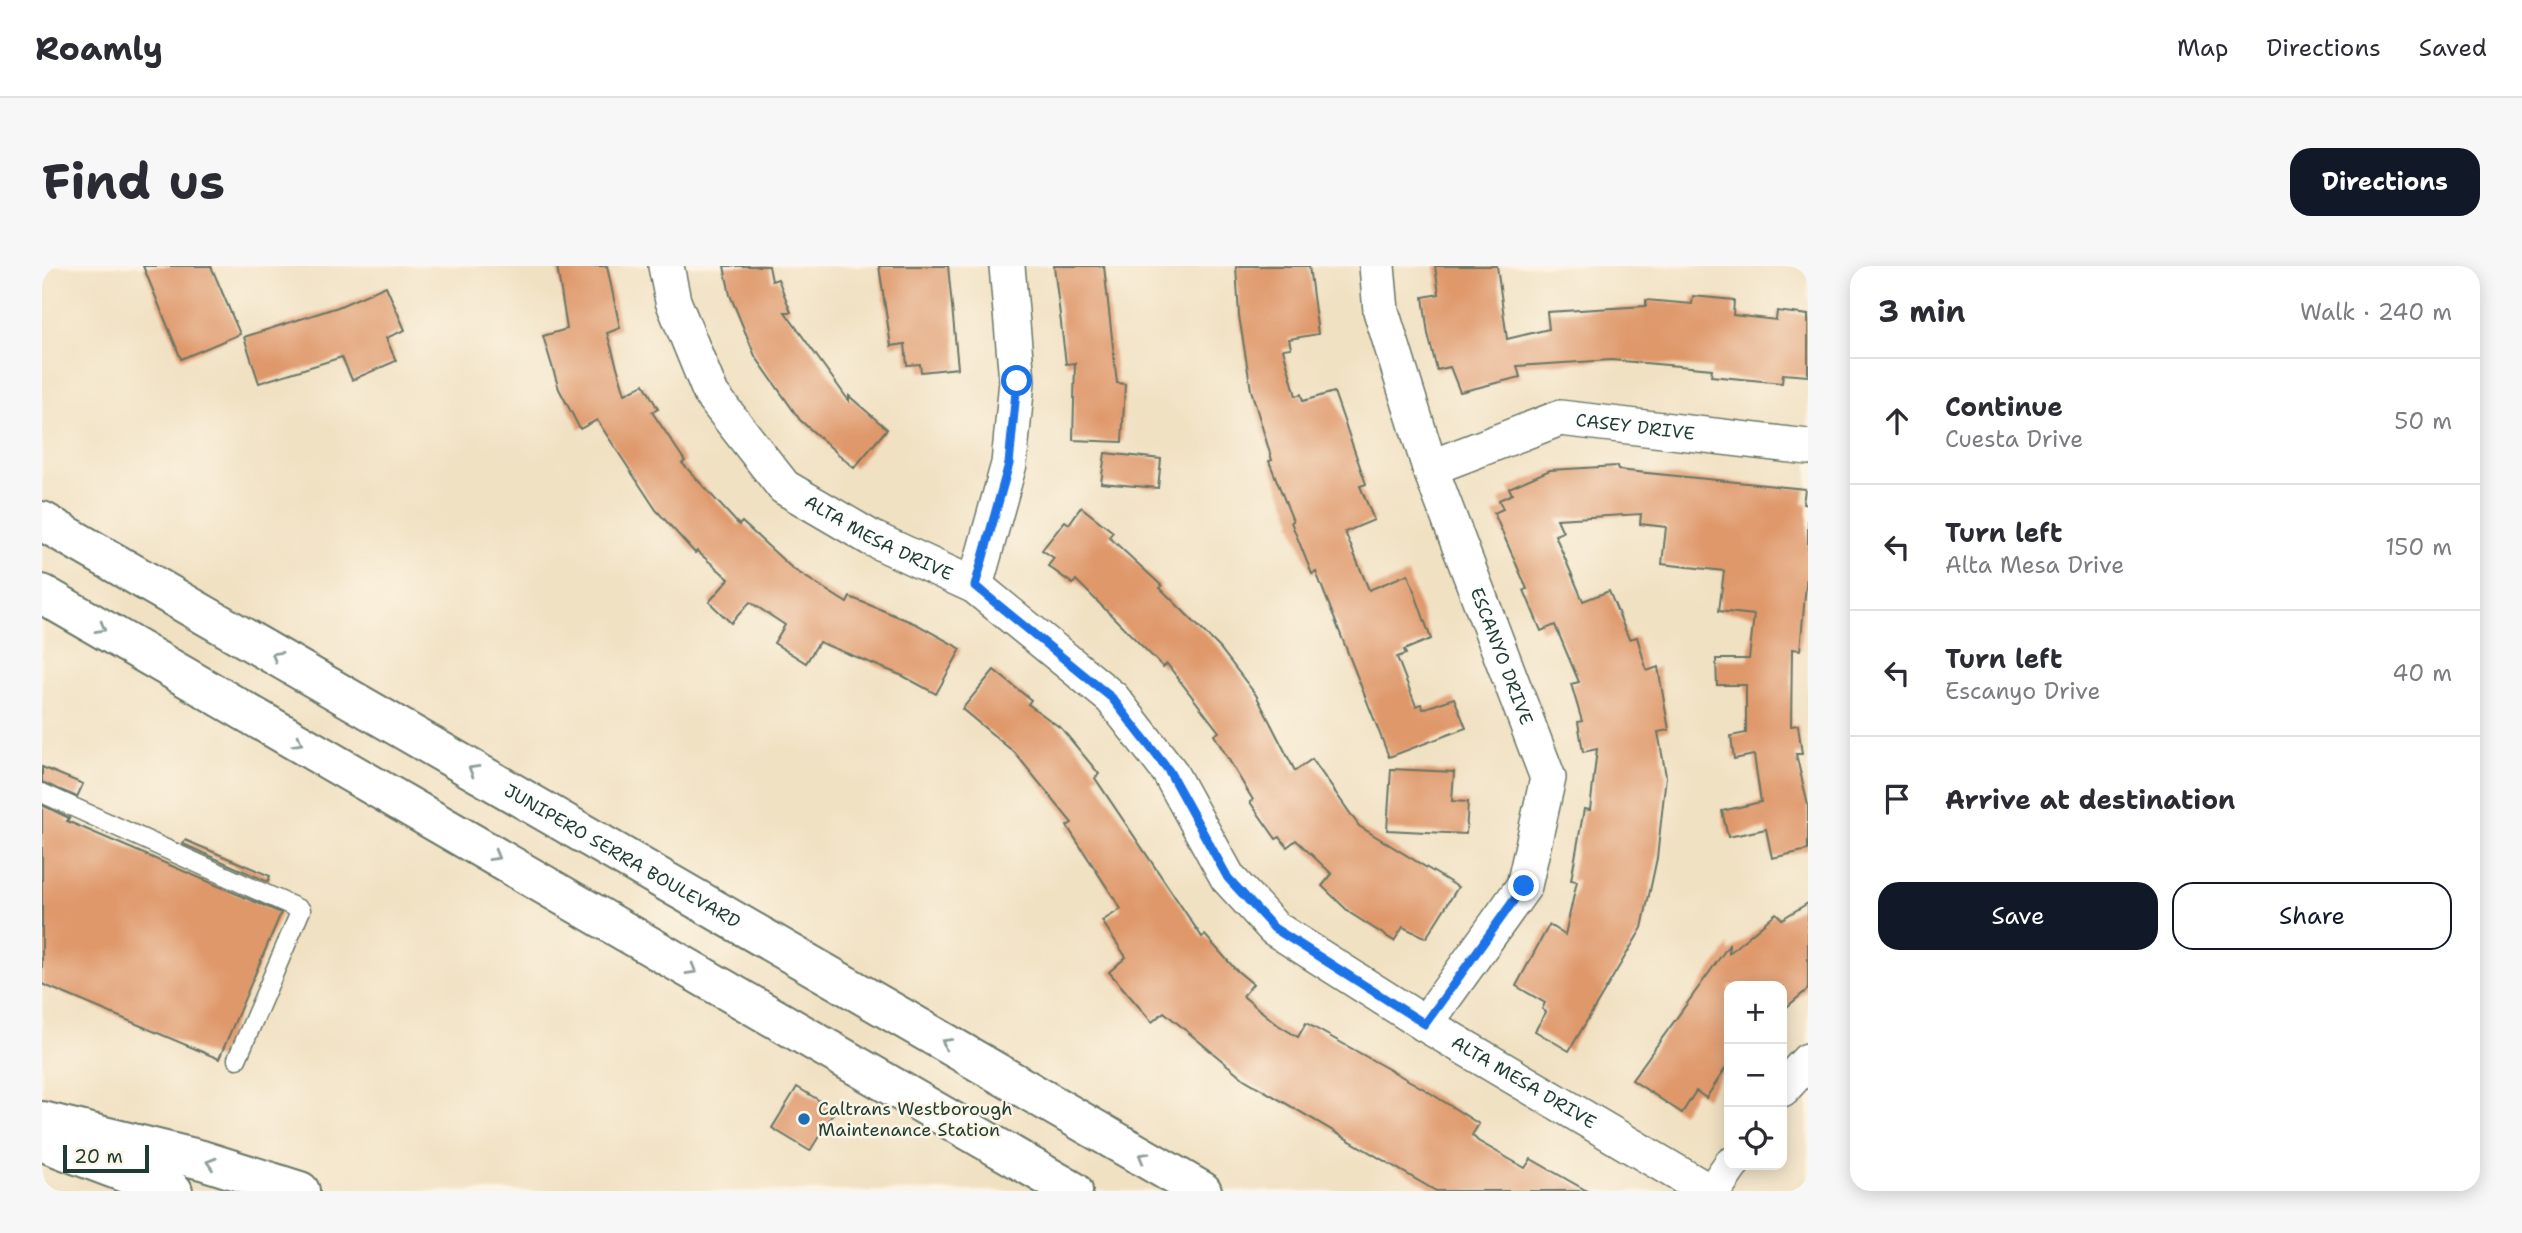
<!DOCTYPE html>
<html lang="en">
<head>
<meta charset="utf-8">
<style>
  :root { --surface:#fff; --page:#f7f7f7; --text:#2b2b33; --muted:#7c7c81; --line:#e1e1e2; --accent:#111827 }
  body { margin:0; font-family:"Shantell Sans",sans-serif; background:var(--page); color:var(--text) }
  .controls { position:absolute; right:21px; bottom:21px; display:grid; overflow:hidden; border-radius:14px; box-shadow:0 4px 18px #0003 }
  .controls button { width:63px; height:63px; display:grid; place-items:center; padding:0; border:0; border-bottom:2px solid var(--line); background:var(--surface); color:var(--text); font:35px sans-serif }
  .scale { position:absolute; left:21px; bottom:18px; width:86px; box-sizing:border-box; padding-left:7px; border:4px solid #1f3d34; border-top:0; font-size:19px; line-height:24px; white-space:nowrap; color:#1f3d34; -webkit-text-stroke:5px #fcf5e5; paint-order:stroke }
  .stop { position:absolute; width:21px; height:21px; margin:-16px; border:5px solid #1a73e8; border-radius:50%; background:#fff }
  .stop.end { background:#1a73e8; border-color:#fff; box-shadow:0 2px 7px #0008 }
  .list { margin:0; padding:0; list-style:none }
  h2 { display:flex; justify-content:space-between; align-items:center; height:91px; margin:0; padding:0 28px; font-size:30px }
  h2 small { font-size:23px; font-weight:400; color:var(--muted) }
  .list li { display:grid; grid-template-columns:46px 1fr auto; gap:21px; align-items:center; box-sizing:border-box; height:126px; padding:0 28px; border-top:2px solid var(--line) }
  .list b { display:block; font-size:26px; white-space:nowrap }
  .list p { margin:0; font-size:23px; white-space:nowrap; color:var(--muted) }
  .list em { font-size:23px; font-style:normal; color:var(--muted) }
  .actions { display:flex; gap:14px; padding:21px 28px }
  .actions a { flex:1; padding:16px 0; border:2px solid var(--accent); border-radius:21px; text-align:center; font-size:24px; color:var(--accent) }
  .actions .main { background:var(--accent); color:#fff }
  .icon { flex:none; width:38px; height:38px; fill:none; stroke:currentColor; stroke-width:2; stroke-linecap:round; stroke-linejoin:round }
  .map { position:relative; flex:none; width:1766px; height:925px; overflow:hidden; border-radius:21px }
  header { display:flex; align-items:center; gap:42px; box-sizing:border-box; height:98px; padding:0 35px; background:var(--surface); border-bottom:2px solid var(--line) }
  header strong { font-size:33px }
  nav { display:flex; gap:38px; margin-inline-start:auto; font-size:24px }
  .intro { display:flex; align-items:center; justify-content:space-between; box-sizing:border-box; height:168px; padding:0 42px }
  h1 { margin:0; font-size:49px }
  .button { padding:18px 32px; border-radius:21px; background:var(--accent); color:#fff; font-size:24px; font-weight:700 }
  main { display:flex; gap:42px; padding:0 42px }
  aside { flex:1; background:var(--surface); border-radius:21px; box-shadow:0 4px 18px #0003 }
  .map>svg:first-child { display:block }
</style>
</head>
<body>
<header>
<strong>Roamly</strong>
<nav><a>Map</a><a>Directions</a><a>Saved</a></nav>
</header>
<div class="intro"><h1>Find us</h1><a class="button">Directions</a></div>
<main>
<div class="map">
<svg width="1766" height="925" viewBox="0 0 1766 925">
  <rect width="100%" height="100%" fill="#fcf5e5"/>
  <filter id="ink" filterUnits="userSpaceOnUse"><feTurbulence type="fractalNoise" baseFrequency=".0143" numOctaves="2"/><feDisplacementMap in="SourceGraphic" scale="14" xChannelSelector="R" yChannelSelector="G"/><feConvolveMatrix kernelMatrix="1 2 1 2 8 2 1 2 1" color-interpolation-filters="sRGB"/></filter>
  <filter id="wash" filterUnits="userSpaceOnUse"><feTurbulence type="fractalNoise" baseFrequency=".00686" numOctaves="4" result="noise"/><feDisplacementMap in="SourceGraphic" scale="28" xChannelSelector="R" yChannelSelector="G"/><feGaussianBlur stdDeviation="1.57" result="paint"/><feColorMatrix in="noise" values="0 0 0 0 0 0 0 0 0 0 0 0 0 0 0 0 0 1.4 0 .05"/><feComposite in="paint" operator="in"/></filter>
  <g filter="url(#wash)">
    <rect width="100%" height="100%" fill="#f1e1c3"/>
    <g id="blocks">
      <g fill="#df986a">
        <path d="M101,0H169L198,68L139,93Z"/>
        <path d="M515,0H565L578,62L565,67L583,128L602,118L616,143L610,146L643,195L640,197L697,259L700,256L751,303L805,337L808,331L874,358L919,383L894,428L861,410L777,376L764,397L732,377L743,359L708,336L689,357L667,336L687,313L655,285L653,287L614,244L555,154L538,163L517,123L501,70L525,63Z"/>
        <path d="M682,0H727L730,15L736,13L749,46H743L807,135V130L845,163L812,202L758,154L713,90L688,29Z"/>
        <path d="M837,0H906L916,102L879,106L878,98L865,99L863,78L849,80Z"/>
        <path d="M1012,0H1062L1075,117L1083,118L1080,176L1031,174L1033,97L1024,98Z"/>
        <path d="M1194,0H1267L1276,68L1247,73L1249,82L1241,83L1254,130L1259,128L1261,135L1292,126L1324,218L1318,220L1332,254L1303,266L1327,324L1366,308L1389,373L1362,384L1364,388L1355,391L1374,440L1379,438L1381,443L1412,432L1424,462L1347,491L1274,306L1270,308L1249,256L1251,255L1227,195L1230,194L1209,124L1197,50Z"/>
        <path d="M1393,0H1455L1465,73L1507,63L1505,46L1604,40V34L1650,38L1651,30L1692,34L1691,49L1734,54L1735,45L1766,49V110L1741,108L1740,117L1669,110L1670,103L1569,94L1475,100L1478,111L1418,126L1408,101L1395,104L1386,68L1381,31L1397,28Z"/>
        <path d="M344,20L363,64L344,72L354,95L310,114L300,91L217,117L202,71L296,41Z"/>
        <path d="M1063,187L1119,193L1116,222L1059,217Z"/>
        <path d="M1575,200L1576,204L1763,223L1761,238L1766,239V296L1758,384L1750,383L1749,460L1756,459L1760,488H1754L1766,539V584L1730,592L1724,563L1686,571L1680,545L1719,536L1712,489L1692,493L1689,470L1704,467V419H1675L1674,393H1707L1712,349L1677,345L1682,305L1620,298L1624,261L1598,258L1599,248L1515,253L1521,266L1513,269L1541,335L1567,325L1587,373L1595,371L1605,405L1616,401L1627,464L1616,466L1624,510L1615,592L1600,662L1527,785L1493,765L1504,746L1500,743L1503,737L1474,720L1507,659L1523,669L1535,615L1529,614L1542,543L1548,544L1555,483L1541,486L1536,456L1540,455L1529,418L1537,416L1513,359L1499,365L1482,324L1485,323L1452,247L1461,243L1457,234L1470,228L1467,222L1508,204Z"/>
        <path d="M1039,241L1071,266L1067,271L1120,320L1118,322L1178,382L1214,429L1253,505L1270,493L1317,560L1416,621L1384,672L1361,661L1352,675L1308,647L1280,620L1290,608L1254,574L1245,581L1238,571L1234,573L1208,536L1211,534L1172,469L1177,466L1125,398L1121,401L1034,314L1031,318L1006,300L1012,292L1000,284L1023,255L1027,258Z"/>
        <path d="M952,404L989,434L986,438L1020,463L1057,508L1053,512L1160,671L1163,669L1193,703L1211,718L1201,730L1236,759L1256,771L1264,757L1382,823L1437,858L1430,869L1436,875L1483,902L1489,893L1545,925H1394L1202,813L1122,746L1110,756L1067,706L1084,691L1060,655L1079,643L1025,560L1030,557L973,487L920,443Z"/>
        <path d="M0,501L41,518L35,531L0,516Z"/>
        <path d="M1349,503L1412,506L1410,535L1426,536L1424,568L1345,564Z"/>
        <path d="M0,539L27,552L25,555L239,647L177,793L0,718Z"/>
        <path d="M143,574L228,610L226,616L141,578Z"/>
        <path d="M1766,637V723L1740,745V720H1687V797L1664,832L1654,825L1640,847L1590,814L1687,679V687L1734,647L1740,653Z"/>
        <path d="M755,821L793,844L768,885L730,862Z"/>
      </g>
    </g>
  </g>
  <g filter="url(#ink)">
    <use href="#blocks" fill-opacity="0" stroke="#687666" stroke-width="2"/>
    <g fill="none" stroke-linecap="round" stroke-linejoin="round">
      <g stroke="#687666" stroke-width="21">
        <path id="service" d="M0,527L259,644L195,793"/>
      </g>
      <g stroke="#687666" stroke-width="38">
        <g id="minor">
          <path id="s1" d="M624,0L631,35L669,128L742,221L829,272L933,320L1070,432L1127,505L1186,612L1232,662L1383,758L1666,925"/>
          <path id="s2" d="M1335,0L1339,45L1388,202L1506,512L1482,620L1383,758"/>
          <path id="s3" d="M1388,202L1518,152L1766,181"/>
          <path d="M933,320L967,198L975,115L965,0"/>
          <path d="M1740,823L1766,795"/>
          <path d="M1671,925L1689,899"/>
        </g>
      </g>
      <g stroke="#687666" stroke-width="42">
        <g id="secondary">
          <path id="s4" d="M0,255L1160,925"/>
          <path d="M0,328L1031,925"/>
        </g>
      </g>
      <g stroke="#687666" stroke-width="42">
        <g id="motorway">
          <path d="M0,855L160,894L258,925"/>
          <path d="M9,879L131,925"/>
        </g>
      </g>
      <use href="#service" stroke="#fff" stroke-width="18"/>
      <use href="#minor" stroke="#fff" stroke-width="35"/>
      <use href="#secondary" stroke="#fff" stroke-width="38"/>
      <use href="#motorway" stroke="#fff" stroke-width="38"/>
    </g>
    <defs><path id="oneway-chevron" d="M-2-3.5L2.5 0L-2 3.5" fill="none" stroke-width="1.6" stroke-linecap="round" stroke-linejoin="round" transform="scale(1.75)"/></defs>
    <g stroke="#8f9e9a">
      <use href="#oneway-chevron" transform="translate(59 362) rotate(30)"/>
      <use href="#oneway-chevron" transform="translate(234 390) rotate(-150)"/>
      <use href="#oneway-chevron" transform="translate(256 476) rotate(30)"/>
      <use href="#oneway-chevron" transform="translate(431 504) rotate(-150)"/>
      <use href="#oneway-chevron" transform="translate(453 590) rotate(30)"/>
      <use href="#oneway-chevron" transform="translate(650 704) rotate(30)"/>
      <use href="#oneway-chevron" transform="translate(904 777) rotate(-150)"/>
      <use href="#oneway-chevron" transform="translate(1101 891) rotate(-150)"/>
      <use href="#oneway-chevron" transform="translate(169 897) rotate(-163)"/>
    </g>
  </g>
  <g fill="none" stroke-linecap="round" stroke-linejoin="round" filter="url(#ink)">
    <path stroke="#1a73e8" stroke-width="9" d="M975,115L967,198L933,320L1070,432L1127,505L1186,612L1232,662L1383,758L1482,620"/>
  </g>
  <circle fill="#1f6fb2" stroke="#fcf5e5" stroke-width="2.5" cx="762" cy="853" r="7"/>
  <g text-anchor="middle" stroke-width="5" stroke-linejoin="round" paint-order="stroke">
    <g font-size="18" fill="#1f3d34" stroke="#fcf5e5">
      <text dy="6" stroke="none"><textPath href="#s3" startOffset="215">CASEY DRIVE</textPath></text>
      <text dy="6" stroke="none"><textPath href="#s1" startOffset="362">ALTA MESA DRIVE</textPath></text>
      <text dy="6" stroke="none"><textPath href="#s2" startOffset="411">ESCANYO DRIVE</textPath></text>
      <text dy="6" stroke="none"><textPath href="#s4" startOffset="670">JUNIPERO SERRA BOULEVARD</textPath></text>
      <text dy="6" stroke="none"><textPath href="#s1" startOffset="1223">ALTA MESA DRIVE</textPath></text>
    </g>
    <g font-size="18" fill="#1f3d34" stroke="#fcf5e5" text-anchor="start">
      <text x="776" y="849">Caltrans Westborough<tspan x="776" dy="21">Maintenance Station</tspan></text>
    </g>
  </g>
</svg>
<div class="controls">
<button>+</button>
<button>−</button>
<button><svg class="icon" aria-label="locate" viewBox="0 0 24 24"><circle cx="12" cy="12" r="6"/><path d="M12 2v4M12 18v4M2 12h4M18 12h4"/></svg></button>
</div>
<div class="scale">20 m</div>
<div class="stop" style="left:975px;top:115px"></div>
<div class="stop end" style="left:1482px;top:620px"></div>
</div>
<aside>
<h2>3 min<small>Walk · 240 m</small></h2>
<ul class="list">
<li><svg class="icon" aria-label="ahead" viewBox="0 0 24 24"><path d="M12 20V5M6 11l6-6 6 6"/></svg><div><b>Continue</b><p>Cuesta Drive</p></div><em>50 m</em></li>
<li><svg class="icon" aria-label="left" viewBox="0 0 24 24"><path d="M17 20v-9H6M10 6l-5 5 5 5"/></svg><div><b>Turn left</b><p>Alta Mesa Drive</p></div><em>150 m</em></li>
<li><svg class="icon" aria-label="left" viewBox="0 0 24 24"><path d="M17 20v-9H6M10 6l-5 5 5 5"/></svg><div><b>Turn left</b><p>Escanyo Drive</p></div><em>40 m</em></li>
<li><svg class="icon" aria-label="arrive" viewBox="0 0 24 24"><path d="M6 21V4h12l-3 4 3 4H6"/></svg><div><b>Arrive at destination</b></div></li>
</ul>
<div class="actions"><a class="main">Save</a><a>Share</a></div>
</aside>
</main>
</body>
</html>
